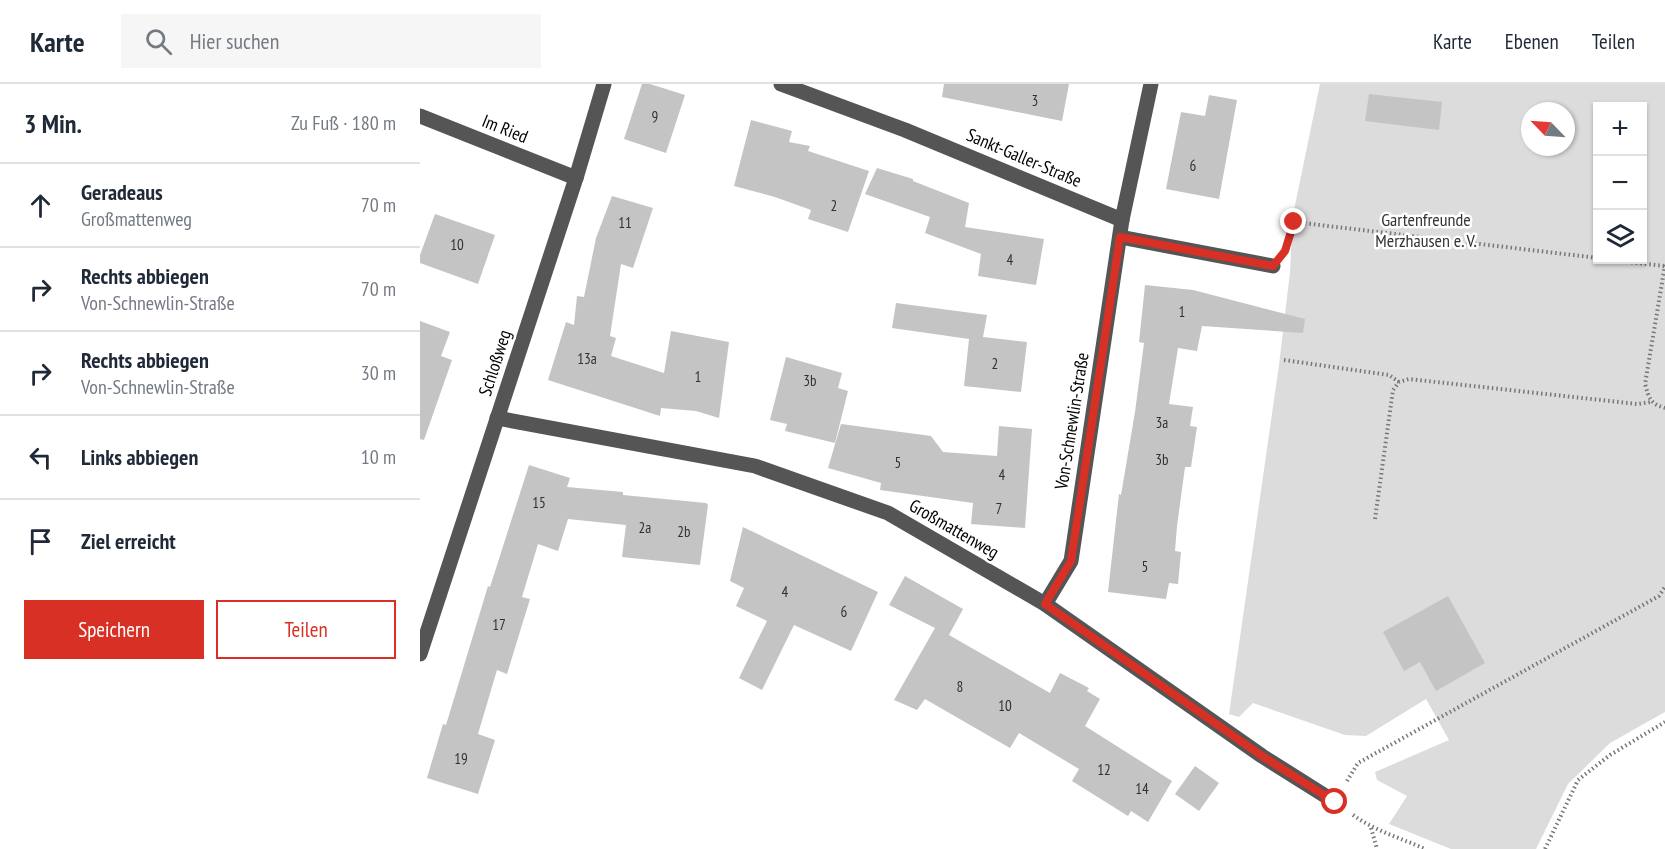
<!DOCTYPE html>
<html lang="de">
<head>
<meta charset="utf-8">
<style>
  :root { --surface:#fff; --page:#f6f6f7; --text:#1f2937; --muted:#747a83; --line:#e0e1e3; --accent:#d93025 }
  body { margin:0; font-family:"PT Sans Narrow",sans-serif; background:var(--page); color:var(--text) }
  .controls { position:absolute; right:18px; top:18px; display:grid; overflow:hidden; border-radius:0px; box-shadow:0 2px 4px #0004 }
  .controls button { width:54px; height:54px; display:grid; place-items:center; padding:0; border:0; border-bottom:2px solid var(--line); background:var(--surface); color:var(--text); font:30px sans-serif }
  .compass { position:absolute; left:1101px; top:18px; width:54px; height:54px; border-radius:50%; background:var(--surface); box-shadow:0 2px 4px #0004; rotate:295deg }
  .stop { position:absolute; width:18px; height:18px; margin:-14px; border:4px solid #d93025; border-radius:50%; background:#fff }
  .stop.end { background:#d93025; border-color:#fff; box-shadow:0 2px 6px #0008 }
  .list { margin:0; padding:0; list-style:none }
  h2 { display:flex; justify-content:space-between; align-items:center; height:78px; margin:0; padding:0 24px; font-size:26px }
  h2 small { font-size:20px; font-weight:400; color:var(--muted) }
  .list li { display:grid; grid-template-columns:39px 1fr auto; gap:18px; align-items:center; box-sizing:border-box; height:84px; padding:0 24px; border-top:2px solid var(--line) }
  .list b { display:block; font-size:22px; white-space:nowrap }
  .list p { margin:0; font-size:20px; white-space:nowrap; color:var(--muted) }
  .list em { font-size:20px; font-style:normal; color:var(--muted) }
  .actions { display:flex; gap:12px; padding:18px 24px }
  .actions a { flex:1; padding:14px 0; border:2px solid var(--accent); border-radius:0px; text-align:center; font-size:21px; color:var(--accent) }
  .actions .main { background:var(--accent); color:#fff }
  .icon { flex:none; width:33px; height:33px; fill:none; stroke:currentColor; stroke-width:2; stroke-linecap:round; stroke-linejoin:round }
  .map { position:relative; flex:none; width:1245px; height:765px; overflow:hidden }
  header { display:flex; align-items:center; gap:36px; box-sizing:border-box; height:84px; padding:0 30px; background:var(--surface); border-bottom:2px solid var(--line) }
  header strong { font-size:28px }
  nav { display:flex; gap:33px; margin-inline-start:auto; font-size:21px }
  .search { width:420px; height:54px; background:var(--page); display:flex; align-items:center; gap:15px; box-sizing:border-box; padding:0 21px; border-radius:0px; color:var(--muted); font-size:22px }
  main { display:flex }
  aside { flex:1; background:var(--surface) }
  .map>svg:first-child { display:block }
</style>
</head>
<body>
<header>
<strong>Karte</strong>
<div class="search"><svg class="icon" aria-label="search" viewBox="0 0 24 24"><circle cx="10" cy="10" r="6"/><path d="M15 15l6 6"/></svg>Hier suchen</div>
<nav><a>Karte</a><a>Ebenen</a><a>Teilen</a></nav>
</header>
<main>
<aside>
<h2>3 Min.<small>Zu Fuß · 180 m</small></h2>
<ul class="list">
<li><svg class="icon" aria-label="ahead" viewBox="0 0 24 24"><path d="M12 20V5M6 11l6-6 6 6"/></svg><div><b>Geradeaus</b><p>Großmattenweg</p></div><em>70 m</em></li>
<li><svg class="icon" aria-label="right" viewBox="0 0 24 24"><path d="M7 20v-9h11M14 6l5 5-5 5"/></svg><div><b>Rechts abbiegen</b><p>Von-Schnewlin-Straße</p></div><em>70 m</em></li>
<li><svg class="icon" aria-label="right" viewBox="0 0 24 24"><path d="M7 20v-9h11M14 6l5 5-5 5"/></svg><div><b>Rechts abbiegen</b><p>Von-Schnewlin-Straße</p></div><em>30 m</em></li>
<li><svg class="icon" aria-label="left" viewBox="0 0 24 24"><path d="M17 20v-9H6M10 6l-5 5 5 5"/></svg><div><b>Links abbiegen</b></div><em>10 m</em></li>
<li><svg class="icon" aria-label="arrive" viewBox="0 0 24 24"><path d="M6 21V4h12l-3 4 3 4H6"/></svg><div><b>Ziel erreicht</b></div></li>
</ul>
<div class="actions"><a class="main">Speichern</a><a>Teilen</a></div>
</aside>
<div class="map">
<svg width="1245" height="765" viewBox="0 0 1245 765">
  <rect width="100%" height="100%" fill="#fff"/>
  <path fill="#dcdcdc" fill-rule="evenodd" d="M900,0H1245V628L1190,659L1148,700L1116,765H1031L969,740L987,712L957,696L955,688L1029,656L1006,615L946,652L925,651L833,619L819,633L809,630L859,281L870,188L873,131ZM1178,22H1222V176H1178ZM1110,27H1146V63H1110Z"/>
  <g fill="#c4c4c4">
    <path d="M222,0H230L265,11L246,69L204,55Z"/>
    <path d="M524,0H649L642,37L522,13Z"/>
    <path d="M949,10L1022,18L1019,46L945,37Z"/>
    <path d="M789,11L817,16L799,115L746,105L761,28L785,32Z"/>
    <path d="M331,36L372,47L369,58L390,62L388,67L449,87L428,148L388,135L391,126L355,113L314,102Z"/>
    <path d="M457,84L493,95V97L549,119L545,143L624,155L616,201L558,192L561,170L505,149L510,133L445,110Z"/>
    <path d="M192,112L233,124L213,184L201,180L190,252L196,254L191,272L244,289L251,247L309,258L299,334L276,327L241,324L240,332L128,296L146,238L154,241L157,212L164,213L176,154Z"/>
    <path d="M15,130L75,151L58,200L0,179V171Z"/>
    <path d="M725,201L773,206L885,235L883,249L782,242L777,267L758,264L749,320L773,323L770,342L777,343L771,383H765L757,442L755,467L761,468L758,500L749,499L746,515L688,508L699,410L701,411L715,328L724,259L719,258Z"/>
    <path d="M476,219L567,231L563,253L607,258L601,308L544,302L549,255L472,244Z"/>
    <path d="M0,237L30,248L21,272L32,276L4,356L0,355Z"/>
    <path d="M366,273L422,289L418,304L428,307L415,359L365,347L367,340L350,336Z"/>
    <path d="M421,340L511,352L523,368L577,372L579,342L612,345L605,444L551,440L553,419L460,406L461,399L408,384Z"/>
    <path d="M109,381L150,394L147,403L203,408V411L286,419L288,421L280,481L202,473L206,441L148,435L138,467L118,460L102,513L110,515L87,590L77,586L58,650L75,656L58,710L7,694L23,640L26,641L68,502L70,503Z"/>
    <path d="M323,443L458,508L431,567L374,541L342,606L319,594L347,537L316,522L324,504L310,497Z"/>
    <path d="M485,492L543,525L529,551L630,609L640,589L669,604L667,607L680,615L665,642L752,697L728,738L711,727L708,732L652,697L659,685L599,649L590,664L505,615L497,626L474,616L515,544L469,521Z"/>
    <path d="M1028,512L1065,579L1016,607L1000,578L984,587L963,548Z"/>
    <path d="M775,682L799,699L779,727L755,710Z"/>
  </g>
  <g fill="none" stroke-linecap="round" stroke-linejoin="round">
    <g stroke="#777" stroke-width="4" stroke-dasharray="1.5 3" stroke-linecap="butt">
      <path d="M867,162L874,138L1178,174"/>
      <path d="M1189,176L1245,182"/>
      <path d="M1245,181L1225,300C1229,314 1230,320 1245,324"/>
      <path d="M864,276L969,291L979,298"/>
      <path d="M955,435L973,306L979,298L989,295L1217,320L1231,318"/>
      <path d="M927,697L938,679L1239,512L1245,503"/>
      <path d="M933,731C955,747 981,754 1005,765"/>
      <path d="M951,744L957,765"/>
      <path d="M1125,765L1158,696L1190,671L1245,638"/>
    </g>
    <g stroke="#555" stroke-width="15">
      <path d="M361,0L485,46L702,136"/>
      <path d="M0,32L156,94"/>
      <path d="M700,153L853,182"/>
      <path d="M77,334L335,382L468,429L625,520L842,672L915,718"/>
      <path d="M625,520L651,477L702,136L731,0"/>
      <path d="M0,570L156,94L184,0"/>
    </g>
  </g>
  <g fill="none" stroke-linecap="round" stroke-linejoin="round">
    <path stroke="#d93025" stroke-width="8" d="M874,138L865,167L853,182L700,153L651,477L625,520L842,672L915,718"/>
  </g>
  <g text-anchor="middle" stroke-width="5" stroke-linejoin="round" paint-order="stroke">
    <g font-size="15" fill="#313131">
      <text x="615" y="22">3</text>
      <text x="235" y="38">9</text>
      <text x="773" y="87">6</text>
      <text x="414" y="127">2</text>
      <text x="205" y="144">11</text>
      <text x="37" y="166">10</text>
      <text x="590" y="181">4</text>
      <text x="762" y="233">1</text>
      <text x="167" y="280">13a</text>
      <text x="575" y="285">2</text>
      <text x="278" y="298">1</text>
      <text x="390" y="302">3b</text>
      <text x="742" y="344">3a</text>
      <text x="742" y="381">3b</text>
      <text x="478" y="384">5</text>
      <text x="582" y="396">4</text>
      <text x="119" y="424">15</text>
      <text x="579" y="430">7</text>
      <text x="225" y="449">2a</text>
      <text x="264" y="453">2b</text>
      <text x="725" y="488">5</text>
      <text x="365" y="513">4</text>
      <text x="424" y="533">6</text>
      <text x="79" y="546">17</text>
      <text x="540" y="608">8</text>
      <text x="585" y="627">10</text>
      <text x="41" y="680">19</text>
      <text x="684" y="691">12</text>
      <text x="722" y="710">14</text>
    </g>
    <g font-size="18" fill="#000" stroke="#fff">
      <text transform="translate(85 45) rotate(22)" y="6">Im Ried</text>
      <text transform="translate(604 74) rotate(23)" y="6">Sankt-Galler-Straße</text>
      <text transform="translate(75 279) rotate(-72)" y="6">Schloßweg</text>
      <text transform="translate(652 337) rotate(-81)" y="6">Von-Schnewlin-Straße</text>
      <text transform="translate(534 445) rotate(30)" y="6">Großmattenweg</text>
    </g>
    <g font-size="18" fill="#333" stroke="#fff">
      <text x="1006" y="142">Gartenfreunde<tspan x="1006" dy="21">Merzhausen e. V.</tspan></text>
    </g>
  </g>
</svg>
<div class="controls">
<button>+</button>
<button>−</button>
<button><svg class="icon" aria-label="layers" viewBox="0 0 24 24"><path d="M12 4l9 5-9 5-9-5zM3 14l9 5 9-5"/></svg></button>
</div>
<svg class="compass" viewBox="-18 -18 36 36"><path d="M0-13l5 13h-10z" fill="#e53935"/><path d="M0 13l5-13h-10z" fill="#747a83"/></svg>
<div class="stop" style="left:915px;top:718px"></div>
<div class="stop end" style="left:874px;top:138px"></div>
</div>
</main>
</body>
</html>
